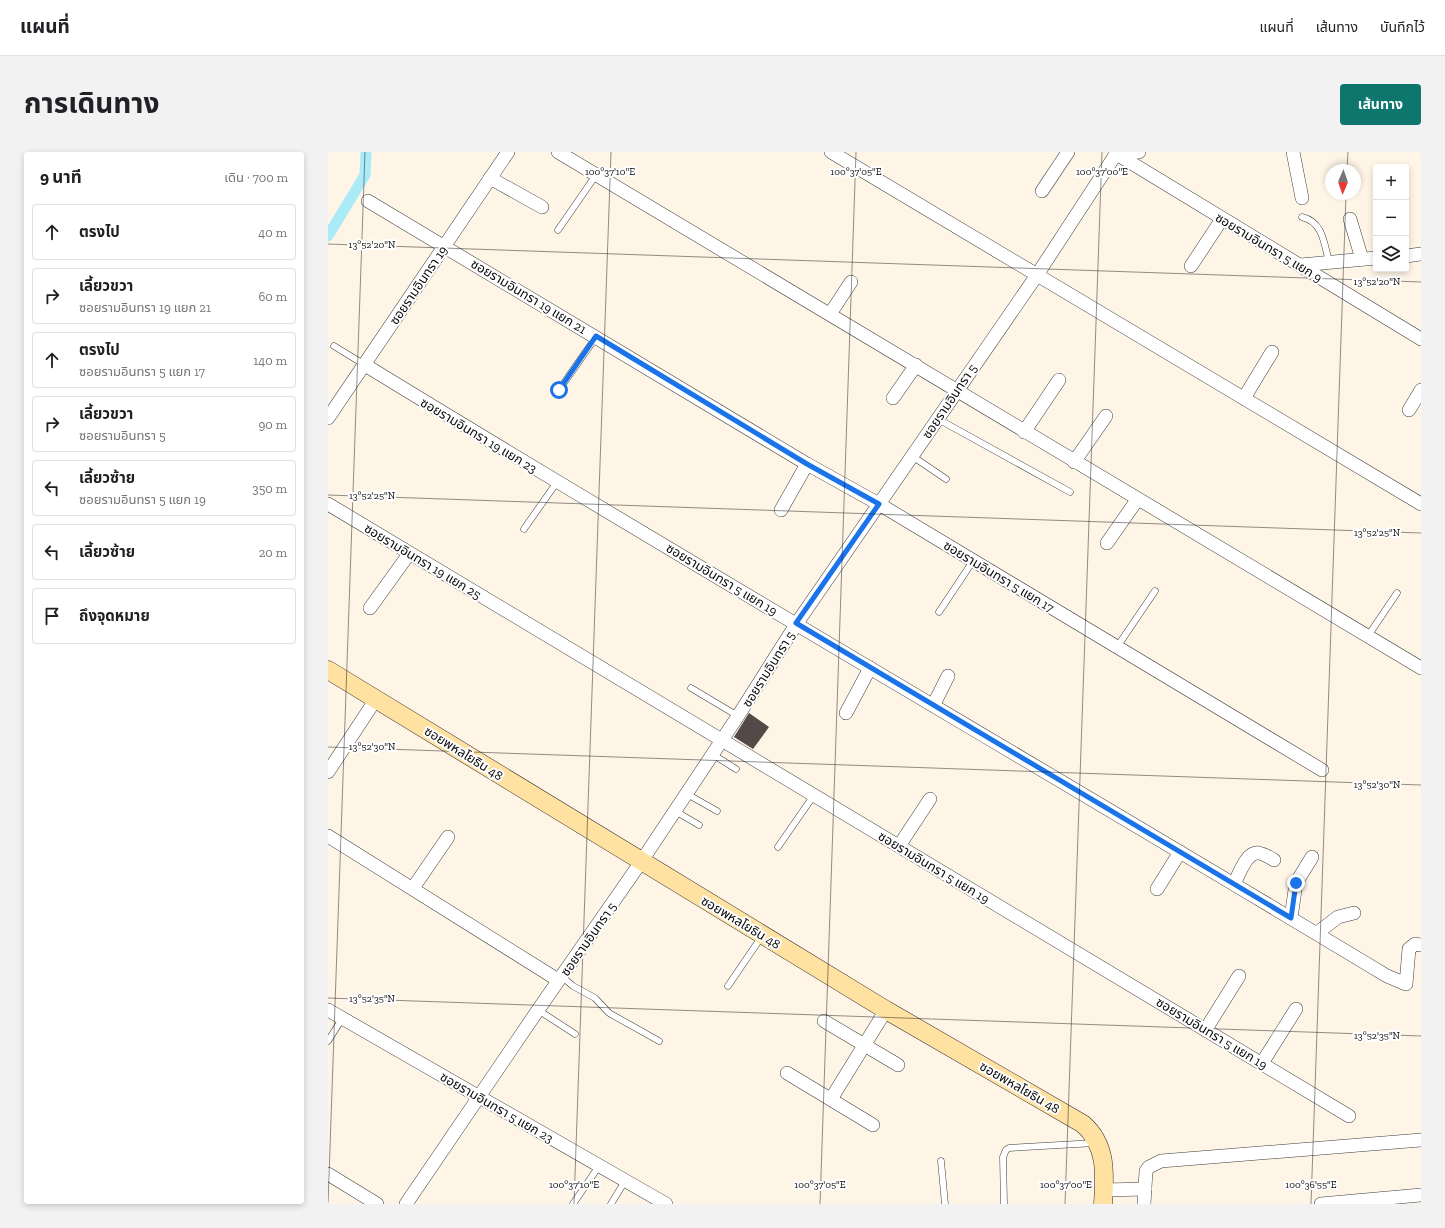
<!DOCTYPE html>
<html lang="th">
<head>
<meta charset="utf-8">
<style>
  :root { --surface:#fff; --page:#f2f2f2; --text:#202124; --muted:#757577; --line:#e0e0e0; --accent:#0f766e }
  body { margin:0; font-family:"Zilla Slab","Noto Sans Thai",serif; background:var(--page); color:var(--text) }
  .controls { position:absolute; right:12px; top:12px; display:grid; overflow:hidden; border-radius:4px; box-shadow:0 2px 6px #0003 }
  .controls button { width:36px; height:36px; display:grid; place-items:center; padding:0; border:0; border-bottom:1px solid var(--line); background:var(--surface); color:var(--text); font:20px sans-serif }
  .compass { position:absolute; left:997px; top:12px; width:36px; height:36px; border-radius:50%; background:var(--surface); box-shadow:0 2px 6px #0003; rotate:182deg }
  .stop { position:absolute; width:12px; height:12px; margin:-9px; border:3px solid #1a73e8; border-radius:50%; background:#fff }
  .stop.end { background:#1a73e8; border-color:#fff; box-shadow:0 1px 4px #0008 }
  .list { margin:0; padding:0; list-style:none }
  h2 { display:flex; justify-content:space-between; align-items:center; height:52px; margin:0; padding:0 16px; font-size:17px }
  h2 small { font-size:13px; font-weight:400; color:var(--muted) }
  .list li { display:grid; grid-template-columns:26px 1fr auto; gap:12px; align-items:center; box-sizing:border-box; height:56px; margin:0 8px 8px; padding:0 8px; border:1px solid var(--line); border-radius:4px }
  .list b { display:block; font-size:15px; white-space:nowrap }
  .list p { margin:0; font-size:13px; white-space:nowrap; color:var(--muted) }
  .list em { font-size:13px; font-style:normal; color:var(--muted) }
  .icon { flex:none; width:22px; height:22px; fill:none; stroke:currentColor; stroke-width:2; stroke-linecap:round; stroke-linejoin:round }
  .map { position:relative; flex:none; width:1093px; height:1052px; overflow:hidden; border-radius:4px }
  header { display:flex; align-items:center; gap:24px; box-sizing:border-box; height:56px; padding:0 20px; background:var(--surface); border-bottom:1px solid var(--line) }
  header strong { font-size:19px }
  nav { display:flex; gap:22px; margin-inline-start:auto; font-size:14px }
  .intro { display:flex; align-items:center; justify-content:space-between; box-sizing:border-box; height:96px; padding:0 24px }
  h1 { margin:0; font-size:28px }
  .button { padding:10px 18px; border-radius:4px; background:var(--accent); color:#fff; font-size:14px; font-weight:700 }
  main { display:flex; gap:24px; padding:0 24px }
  aside { flex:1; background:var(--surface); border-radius:4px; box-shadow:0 2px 6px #0003 }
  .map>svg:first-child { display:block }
</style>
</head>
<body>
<header>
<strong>แผนที่</strong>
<nav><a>แผนที่</a><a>เส้นทาง</a><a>บันทึกไว้</a></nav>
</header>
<div class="intro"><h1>การเดินทาง</h1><a class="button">เส้นทาง</a></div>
<main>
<aside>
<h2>9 นาที<small>เดิน · 700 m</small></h2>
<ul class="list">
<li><svg class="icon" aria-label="ahead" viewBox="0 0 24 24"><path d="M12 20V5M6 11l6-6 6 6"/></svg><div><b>ตรงไป</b></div><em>40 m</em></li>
<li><svg class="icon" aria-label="right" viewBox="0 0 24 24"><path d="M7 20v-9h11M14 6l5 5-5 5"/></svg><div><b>เลี้ยวขวา</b><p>ซอยรามอินทรา 19 แยก 21</p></div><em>60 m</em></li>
<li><svg class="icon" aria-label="ahead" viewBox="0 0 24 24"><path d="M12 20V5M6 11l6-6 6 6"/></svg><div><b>ตรงไป</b><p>ซอยรามอินทรา 5 แยก 17</p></div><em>140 m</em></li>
<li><svg class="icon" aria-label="right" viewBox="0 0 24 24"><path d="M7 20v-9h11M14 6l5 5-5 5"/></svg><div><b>เลี้ยวขวา</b><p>ซอยรามอินทรา 5</p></div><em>90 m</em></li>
<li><svg class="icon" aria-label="left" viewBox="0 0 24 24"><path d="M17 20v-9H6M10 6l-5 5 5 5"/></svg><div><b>เลี้ยวซ้าย</b><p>ซอยรามอินทรา 5 แยก 19</p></div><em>350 m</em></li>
<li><svg class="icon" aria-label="left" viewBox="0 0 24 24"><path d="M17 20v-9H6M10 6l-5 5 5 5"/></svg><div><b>เลี้ยวซ้าย</b></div><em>20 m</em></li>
<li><svg class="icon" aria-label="arrive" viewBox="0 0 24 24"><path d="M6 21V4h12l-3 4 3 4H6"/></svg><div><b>ถึงจุดหมาย</b></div></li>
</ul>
</aside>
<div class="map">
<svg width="1093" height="1052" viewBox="0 0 1093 1052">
  <rect width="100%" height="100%" fill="#fff5e7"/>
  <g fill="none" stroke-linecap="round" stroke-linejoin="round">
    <path stroke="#abebf7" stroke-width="11" d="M0,84L37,23L38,0"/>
  </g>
  <path fill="#534946" d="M421,561L441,575L425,597L406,585Z"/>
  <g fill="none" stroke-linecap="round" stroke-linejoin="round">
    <g stroke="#3d3d3d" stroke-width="7">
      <g id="lane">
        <path d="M974,65C995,70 996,91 1001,110"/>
        <path d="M230,78L268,23"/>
        <path d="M6,194L37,213"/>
        <path d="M231,238L268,185"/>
        <path d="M610,267L742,340"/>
        <path d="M584,304L618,327"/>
        <path d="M196,377L229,330"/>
        <path d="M611,460L645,409"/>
        <path d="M1040,484L1069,441"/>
        <path d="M789,495L827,439"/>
        <path d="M363,536L410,564"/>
        <path d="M384,602L408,617"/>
        <path d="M359,642L389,659"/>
        <path d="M347,659L371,673"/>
        <path d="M450,695L486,643"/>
        <path d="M233,824L245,834L267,846L281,861L331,889"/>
        <path d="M400,834L434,784"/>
        <path d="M210,858L247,882"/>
        <path d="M0,889L14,867"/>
        <path d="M613,1009L617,1052"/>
        <path d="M245,1052L271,1014"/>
        <path d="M283,1052L297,1029"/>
        <path d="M676,1052L675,1005L678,998L681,996L767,991"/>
      </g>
    </g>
    <g stroke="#3d3d3d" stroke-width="14">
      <g id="street">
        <path d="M230,0C518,172 805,345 1093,516"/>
        <path d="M503,0L1093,352"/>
        <path d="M965,0L974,46"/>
        <path d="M787,1L1093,187"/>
        <path d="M162,26L214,55"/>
        <path d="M714,39L740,0"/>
        <path d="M40,49L479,312L551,352L994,618"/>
        <path d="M1022,67L1034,107"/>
        <path d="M1078,104L1093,102"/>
        <path d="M973,113L1048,106"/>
        <path d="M863,114L894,67"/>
        <path d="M502,162L523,130"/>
        <path d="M37,213C375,420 719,619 1059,824L1078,832L1081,797L1087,792L1093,793"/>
        <path d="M565,246L588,213"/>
        <path d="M916,246L944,200"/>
        <path d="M1081,258L1093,238"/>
        <path d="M0,266L180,0"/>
        <path d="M696,280L731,228"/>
        <path d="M746,310L778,264"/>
        <path d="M0,352L1021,964"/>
        <path d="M453,358L479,312"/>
        <path d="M779,391L809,348"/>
        <path d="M42,456L81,402"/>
        <path d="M606,552L620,524"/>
        <path d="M518,561L542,516"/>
        <path d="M0,620L48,547"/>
        <path d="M0,684L230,828"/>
        <path d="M571,694L602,647"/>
        <path d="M906,732C911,723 918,699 931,701C936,702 941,705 946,708"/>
        <path d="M85,736L120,685"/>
        <path d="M829,737L852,700"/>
        <path d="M963,766L968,731L984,705"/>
        <path d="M989,781L1010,765L1026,761"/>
        <path d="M0,858L338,1052"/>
        <path d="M496,869L570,913"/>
        <path d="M878,877L911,824"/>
        <path d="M934,911L968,857"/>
        <path d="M459,921L545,973"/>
        <path d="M503,947L558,858"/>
        <path d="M0,1022L49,1052"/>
        <path d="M776,1038L817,1037"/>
        <path d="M78,1052L210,858L313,710L410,564L469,471L709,123L788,2L811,0"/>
        <path d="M816,1052L818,1019L821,1015L833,1009L1093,988"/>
        <path d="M993,1052L1093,1043"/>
      </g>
    </g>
    <g stroke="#2c2c2c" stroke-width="19">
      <path id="secondary" d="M0,518L558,858L755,972C779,993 777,1022 775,1052"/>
    </g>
    <use href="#lane" stroke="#fff" stroke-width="6"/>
    <use href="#street" stroke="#fff" stroke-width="13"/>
    <use href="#secondary" stroke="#ffe1a2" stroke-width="18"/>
  </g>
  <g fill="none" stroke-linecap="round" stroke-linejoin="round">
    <path stroke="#1a73e8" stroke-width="5" d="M231,238L268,184L479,312L551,352L468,471L963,766L968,731"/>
  </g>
  <path fill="none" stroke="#0a0a0a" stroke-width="1" stroke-opacity="0.45" d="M1019,18L1020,0M0,92L1093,130M0,343L1093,381M0,595L1093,633M0,846L1093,884M0,1052L37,0M246,1052L283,0M492,1052L528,0M737,1052L774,0M983,1052L1018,42"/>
  <g text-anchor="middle" stroke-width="4" stroke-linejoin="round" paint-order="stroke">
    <g font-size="13" fill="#0a0a0a" stroke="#fff">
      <text transform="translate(941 95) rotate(31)" y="5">ซอยรามอินทรา 5 แยก 9</text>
      <text transform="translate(90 133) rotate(-56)" y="5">ซอยรามอินทรา 19</text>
      <text transform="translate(201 144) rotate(31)" y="5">ซอยรามอินทรา 19 แยก 21</text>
      <text transform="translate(621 249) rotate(-56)" y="5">ซอยรามอินทรา 5</text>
      <text transform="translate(151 283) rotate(31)" y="5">ซอยรามอินทรา 19 แยก 23</text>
      <text transform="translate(95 409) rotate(31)" y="5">ซอยรามอินทรา 19 แยก 25</text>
      <text transform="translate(671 424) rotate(31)" y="5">ซอยรามอินทรา 5 แยก 17</text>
      <text transform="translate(394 427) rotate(31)" y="5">ซอยรามอินทรา 5 แยก 19</text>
      <text transform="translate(440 517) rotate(-58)" y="5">ซอยรามอินทรา 5</text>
      <text transform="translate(136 601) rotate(32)" y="5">ซอยพหลโยธิน 48</text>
      <text transform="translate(606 715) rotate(31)" y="5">ซอยรามอินทรา 5 แยก 19</text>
      <text transform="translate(413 770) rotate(31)" y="5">ซอยพหลโยธิน 48</text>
      <text transform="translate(260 787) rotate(-55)" y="5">ซอยรามอินทรา 5</text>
      <text transform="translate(884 881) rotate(31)" y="5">ซอยรามอินทรา 5 แยก 19</text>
      <text transform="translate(692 935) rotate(30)" y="5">ซอยพหลโยธิน 48</text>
      <text transform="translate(169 955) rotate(30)" y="5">ซอยรามอินทรา 5 แยก 23</text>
    </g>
  </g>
  <g font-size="10" text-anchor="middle" fill="#0a0a0a" stroke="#fff" stroke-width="4" stroke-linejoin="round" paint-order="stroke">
    <text x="282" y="23">100°37'10"E</text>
    <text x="528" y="23">100°37'05"E</text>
    <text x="774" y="23">100°37'00"E</text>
    <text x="44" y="96">13°52'20"N</text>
    <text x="1049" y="133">13°52'20"N</text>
    <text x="44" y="347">13°52'25"N</text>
    <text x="1049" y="384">13°52'25"N</text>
    <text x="44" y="598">13°52'30"N</text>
    <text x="1049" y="636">13°52'30"N</text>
    <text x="44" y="850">13°52'35"N</text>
    <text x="1049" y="887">13°52'35"N</text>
    <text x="246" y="1036">100°37'10"E</text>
    <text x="492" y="1036">100°37'05"E</text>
    <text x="738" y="1036">100°37'00"E</text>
    <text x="983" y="1036">100°36'55"E</text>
  </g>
</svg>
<div class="controls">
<button>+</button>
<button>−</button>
<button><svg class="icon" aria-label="layers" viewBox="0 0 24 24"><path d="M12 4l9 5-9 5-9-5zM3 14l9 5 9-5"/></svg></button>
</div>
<svg class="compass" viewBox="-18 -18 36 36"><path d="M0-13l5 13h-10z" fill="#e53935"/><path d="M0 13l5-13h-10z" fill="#757577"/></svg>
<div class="stop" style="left:231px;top:238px"></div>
<div class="stop end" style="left:968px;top:731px"></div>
</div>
</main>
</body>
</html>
